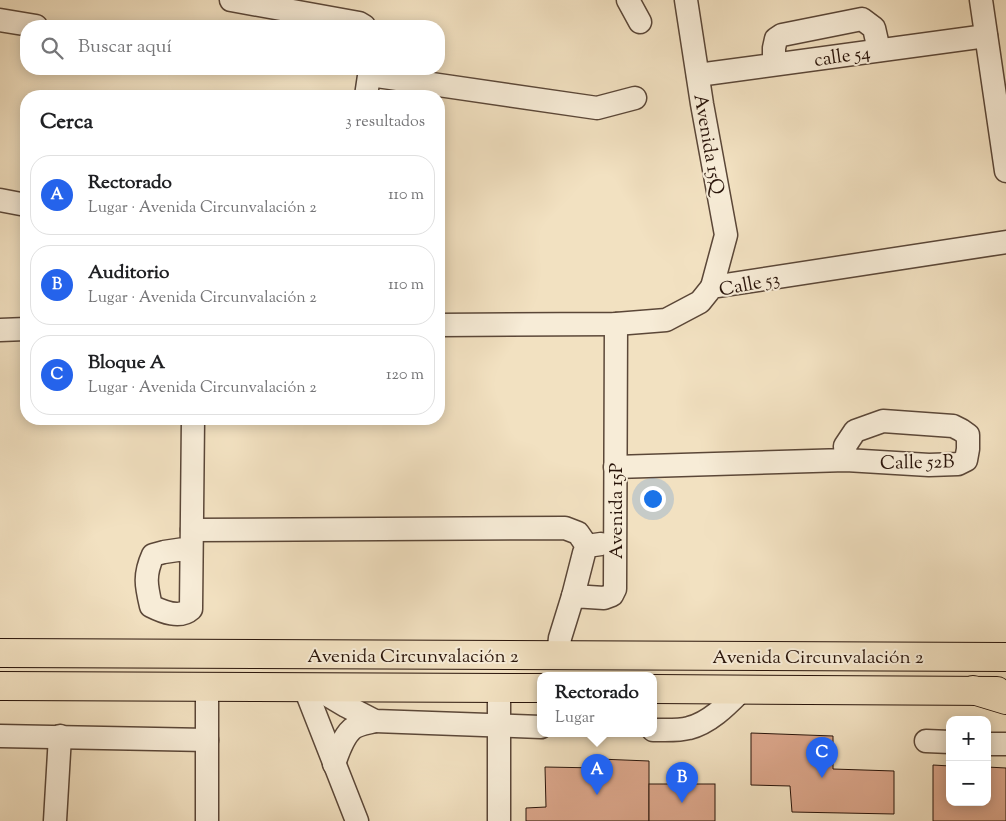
<!DOCTYPE html>
<html lang="es">
<head>
<meta charset="utf-8">
<style>
  :root { --surface:#fff; --page:#f2f2f2; --text:#202124; --muted:#757577; --line:#e0e0e0; --accent:#2563eb }
  body { margin:0; font-family:"Sorts Mill Goudy",serif; background:var(--page); color:var(--text) }
  .controls { position:absolute; right:15px; bottom:15px; display:grid; overflow:hidden; border-radius:10px; box-shadow:0 2px 12px #0003 }
  .controls button { width:45px; height:45px; display:grid; place-items:center; padding:0; border:0; border-bottom:1px solid var(--line); background:var(--surface); color:var(--text); font:25px sans-serif }
  .you { position:absolute; left:652px; top:498px; width:18px; height:18px; margin:-12px; border:4px solid #fff; border-radius:50%; background:#1a73e8; box-shadow:0 0 0 8px #1a73e833 }
  .badge { display:grid; place-items:center; width:32px; height:32px; border-radius:50%; background:var(--accent); color:#fff; font-size:16px; font-weight:700 }
  .pin { position:absolute; translate:-50% -41px; filter:drop-shadow(0 1px 2px #0008) }
  .pin::after { content:''; position:absolute; top:26px; width:18px; height:15px; background:inherit; clip-path:polygon(0 0,100% 0,50% 100%) }
  .popup { position:absolute; left:537px; top:672px; width:120px; height:65px; box-sizing:border-box; display:grid; place-content:center; border-radius:10px; background:var(--surface); filter:drop-shadow(0 1px 4px #0005); font-size:16px; white-space:nowrap; color:var(--muted) }
  .popup b { font-size:19px; color:var(--text) }
  .popup::after { content:''; position:absolute; left:50%; top:100%; margin-left:-10px; border:10px solid transparent; border-top-color:var(--surface) }
  .list { margin:0; padding:0; list-style:none }
  h2 { display:flex; justify-content:space-between; align-items:center; height:65px; margin:0; padding:0 20px; font-size:21px }
  h2 small { font-size:16px; font-weight:400; color:var(--muted) }
  .list li { display:grid; grid-template-columns:32px 1fr auto; gap:15px; align-items:center; box-sizing:border-box; height:80px; margin:0 10px 10px; padding:0 10px; border:1px solid var(--line); border-radius:20px }
  .list b { display:block; font-size:19px; white-space:nowrap }
  .list p { margin:0; font-size:16px; white-space:nowrap; color:var(--muted) }
  .list em { font-size:16px; font-style:normal; color:var(--muted) }
  .icon { flex:none; width:28px; height:28px; fill:none; stroke:currentColor; stroke-width:2; stroke-linecap:round; stroke-linejoin:round }
  .map { position:relative; flex:none; width:1006px; height:821px; overflow:hidden }
  .search { position:absolute; background:var(--surface); box-shadow:0 2px 12px #0003; left:20px; top:20px; width:425px; height:55px; display:flex; align-items:center; gap:12px; box-sizing:border-box; padding:0 18px; border-radius:20px; color:var(--muted); font-size:19px }
  .panel { position:absolute; background:var(--surface); box-shadow:0 2px 12px #0003; left:20px; top:90px; width:425px; height:335px; border-radius:20px }
  .map>svg:first-child { display:block }
</style>
</head>
<body>
<div class="map">
<svg width="1006" height="821" viewBox="0 0 1006 821">
  <rect width="100%" height="100%" fill="#f2e1c1"/>
  <filter id="stains"><feTurbulence type="fractalNoise" baseFrequency=".004" numOctaves="4"/><feColorMatrix values="0 0 0 0 .2 0 0 0 0 .09 0 0 0 0 .02 0 0 0 .5 -.17"/></filter>
  <radialGradient id="worn" r=".72"><stop offset=".6" stop-color="#630" stop-opacity="0"/><stop offset="1" stop-color="#630" stop-opacity=".3"/></radialGradient>
  <g fill="#dca78c" stroke="#29140a">
    <path d="M751,733L833,736V769L894,771V814L792,812L790,786L751,785Z"/>
    <path d="M599,759L649,761V821H526V808L546,807L545,767L599,768Z"/>
    <path d="M933,765L950,766V802H987V767L1006,768V821H933Z"/>
    <rect x="649" y="784" width="66" height="37"/>
  </g>
  <g fill="none" stroke-linecap="round" stroke-linejoin="round">
    <g stroke="#5b4738" stroke-width="25">
      <g id="minor">
        <path d="M231,0L359,23L364,26"/>
        <path d="M628,0L640,22"/>
        <path d="M686,0L702,104L726,235L712,287"/>
        <path d="M981,0L1006,171"/>
        <path d="M0,20L36,26"/>
        <path d="M774,64V48L776,39L782,35L862,19L874,28L879,50"/>
        <path d="M370,75L597,108L635,98"/>
        <path d="M698,75L986,36"/>
        <path d="M366,96L370,69"/>
        <path d="M0,200L26,205"/>
        <path d="M439,325L616,324L666,320L700,302L712,287L1006,242"/>
        <path d="M0,330L26,329"/>
        <path d="M615,467L846,460L929,465L958,464L966,460L968,449V435L961,430L953,426L883,421L855,431L845,446L846,460"/>
        <path d="M192,530L565,528L578,533L587,546"/>
        <path d="M191,548L164,552L153,555C144,575 146,585 151,606C163,612 180,619 191,609L193,419"/>
        <path d="M573,596L584,553L587,546L601,544"/>
        <path d="M558,655L560,638L573,596L604,598L612,595L615,589L616,324"/>
        <path d="M304,686L357,821"/>
        <path d="M207,687V821"/>
        <path d="M314,687L346,706L375,721L541,727"/>
        <path d="M499,688V821"/>
        <path d="M653,730C665,730 678,731 689,728C710,723 728,704 743,689"/>
        <path d="M0,736L207,740"/>
        <path d="M926,741L950,742"/>
        <path d="M987,744H1006"/>
        <path d="M334,764C338,752 343,737 352,729C358,724 368,723 375,721"/>
        <path d="M55,821L60,736"/>
      </g>
    </g>
    <g stroke="#29140a" stroke-width="30">
      <g id="major">
        <path d="M0,653L1006,657"/>
        <path d="M0,686L541,688"/>
        <path d="M653,689L997,691"/>
      </g>
    </g>
    <g stroke="#29140a" stroke-width="30">
      <path id="highway" d="M973,690L1006,700"/>
    </g>
    <use href="#minor" stroke="#f7ecd7" stroke-width="22"/>
    <use href="#major" stroke="#f2e1c1" stroke-width="28"/>
    <use href="#highway" stroke="#f2e1c1" stroke-width="28"/>
  </g>
  <g text-anchor="middle" stroke-width="4" stroke-linejoin="round" paint-order="stroke">
    <g font-size="19" fill="#29140a" stroke="#f7ecd7">
      <text transform="translate(842 55) rotate(-8)" y="7">calle 54</text>
      <text transform="translate(710 144) rotate(80)" y="7">Avenida 15Q</text>
      <text transform="translate(749 283) rotate(-11)" y="7">Calle 53</text>
      <text transform="translate(917 461) rotate(-1)" y="7">Calle 52B</text>
      <text transform="translate(615 511) rotate(-90)" y="7">Avenida 15P</text>
      <text x="413" y="662">Avenida Circunvalación 2</text>
      <text x="818" y="663">Avenida Circunvalación 2</text>
    </g>
  </g>
  <rect width="100%" height="100%" filter="url(#stains)"/>
  <rect width="100%" height="100%" fill="url(#worn)"/>
</svg>
<div class="controls">
<button>+</button>
<button>−</button>
</div>
<div class="you"></div>
<div class="pin badge" style="left:597px;top:795px">A</div>
<div class="popup"><b>Rectorado</b>Lugar</div>
<div class="pin badge" style="left:682px;top:803px">B</div>
<div class="pin badge" style="left:822px;top:778px">C</div>
<div class="search"><svg class="icon" aria-label="search" viewBox="0 0 24 24"><circle cx="10" cy="10" r="6"/><path d="M15 15l6 6"/></svg>Buscar aquí</div>
<section class="panel">
<h2>Cerca<small>3 resultados</small></h2>
<ul class="list">
<li><span class="badge">A</span><div><b>Rectorado</b><p>Lugar · Avenida Circunvalación 2</p></div><em>110 m</em></li>
<li><span class="badge">B</span><div><b>Auditorio</b><p>Lugar · Avenida Circunvalación 2</p></div><em>110 m</em></li>
<li><span class="badge">C</span><div><b>Bloque A</b><p>Lugar · Avenida Circunvalación 2</p></div><em>120 m</em></li>
</ul>
</section>
</div>
</body>
</html>
